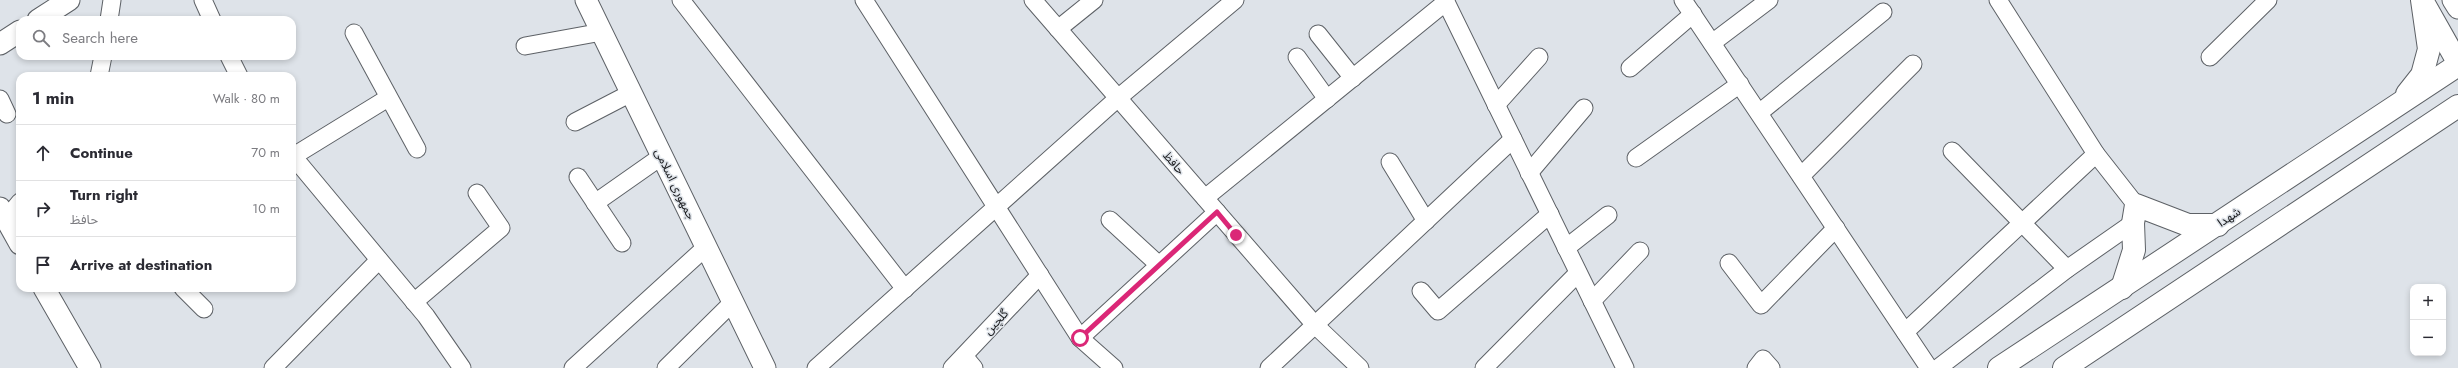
<!DOCTYPE html>
<html lang="en">
<head>
<meta charset="utf-8">
<style>
  :root { --surface:#fff; --page:#f2f2f3; --text:#2b2b33; --muted:#7c7c81; --line:#e1e1e2 }
  body { margin:0; font-family:Jost,"Noto Sans Arabic",sans-serif; background:var(--page); color:var(--text) }
  .controls { position:absolute; right:12px; bottom:12px; display:grid; overflow:hidden; border-radius:8px; box-shadow:0 2px 6px #0003 }
  .controls button { width:36px; height:36px; display:grid; place-items:center; padding:0; border:0; border-bottom:1px solid var(--line); background:var(--surface); color:var(--text); font:20px sans-serif }
  .stop { position:absolute; width:12px; height:12px; margin:-9px; border:3px solid #db2777; border-radius:50%; background:#fff }
  .stop.end { background:#db2777; border-color:#fff; box-shadow:0 1px 4px #0008 }
  .list { margin:0; padding:0; list-style:none }
  h2 { display:flex; justify-content:space-between; align-items:center; height:52px; margin:0; padding:0 16px; font-size:17px }
  h2 small { font-size:13px; font-weight:400; color:var(--muted) }
  .list li { display:grid; grid-template-columns:26px 1fr auto; gap:12px; align-items:center; box-sizing:border-box; height:56px; padding:0 16px; border-top:1px solid var(--line) }
  .list b { display:block; font-size:15px; white-space:nowrap }
  .list p { margin:0; font-size:13px; white-space:nowrap; color:var(--muted) }
  .list em { font-size:13px; font-style:normal; color:var(--muted) }
  .icon { flex:none; width:22px; height:22px; fill:none; stroke:currentColor; stroke-width:2; stroke-linecap:round; stroke-linejoin:round }
  .map { position:relative; flex:none; width:2458px; height:368px; overflow:hidden }
  .search { position:absolute; background:var(--surface); box-shadow:0 2px 6px #0003; left:16px; top:16px; width:280px; height:44px; display:flex; align-items:center; gap:10px; box-sizing:border-box; padding:0 14px; border-radius:12px; color:var(--muted); font-size:15px }
  .panel { position:absolute; background:var(--surface); box-shadow:0 2px 6px #0003; left:16px; top:72px; width:280px; height:220px; border-radius:12px }
  .map>svg:first-child { display:block }
</style>
</head>
<body>
<div class="map">
<svg width="2458" height="368" viewBox="0 0 2458 368">
  <rect width="100%" height="100%" fill="#dee3e9"/>
  <g fill="none" stroke-linecap="round" stroke-linejoin="round">
    <g stroke="#5d6166" stroke-width="19">
      <g id="minor">
        <path d="M203,0L212,20"/>
        <path d="M681,0L905,289"/>
        <path d="M864,0L1080,338L1114,368"/>
        <path d="M1033,0L1315,325L1360,368"/>
        <path d="M1445,0L1625,368"/>
        <path d="M1683,0L1929,368"/>
        <path d="M1998,0L2096,154L2136,205"/>
        <path d="M109,20L112,0"/>
        <path d="M1058,29L1094,0"/>
        <path d="M354,33L417,149"/>
        <path d="M1318,34L1353,78"/>
        <path d="M1712,43L1769,0"/>
        <path d="M525,46L602,32"/>
        <path d="M229,56L239,76"/>
        <path d="M1297,57L1327,99"/>
        <path d="M2210,57L2268,0"/>
        <path d="M1630,68L1693,14"/>
        <path d="M99,76L103,56"/>
        <path d="M0,99L7,114"/>
        <path d="M1496,105L1539,57"/>
        <path d="M1759,113L1883,12"/>
        <path d="M575,122L631,93"/>
        <path d="M1952,151L2067,269"/>
        <path d="M292,155L426,316L462,368"/>
        <path d="M292,157L388,98"/>
        <path d="M1636,158L1740,84"/>
        <path d="M1390,162L1426,221"/>
        <path d="M1529,173L1584,108"/>
        <path d="M1801,176L1913,64"/>
        <path d="M578,177L622,243"/>
        <path d="M1205,198L1446,2"/>
        <path d="M595,203L662,156"/>
        <path d="M6,219L20,202"/>
        <path d="M1110,220L1159,265"/>
        <path d="M1566,248L1608,215"/>
        <path d="M1729,263L1761,305L1836,228"/>
        <path d="M183,288L204,309"/>
        <path d="M1421,291L1438,311L1550,214"/>
        <path d="M1592,301L1640,251"/>
        <path d="M414,302L501,228L477,193"/>
        <path d="M1905,332L2096,154"/>
        <path d="M1080,338L1217,212"/>
        <path d="M964,356L974,368"/>
        <path d="M273,368L379,260"/>
        <path d="M573,368L706,247"/>
        <path d="M666,368L733,302"/>
        <path d="M816,368L1118,98L1235,0"/>
        <path d="M952,368L1040,275"/>
        <path d="M1269,368L1513,139"/>
        <path d="M1484,368L1578,273"/>
        <path d="M1756,368L1763,359L1771,368"/>
        <path d="M1938,368L2067,269L2133,223"/>
      </g>
    </g>
    <g stroke="#5d6166" stroke-width="23">
      <g id="tertiary">
        <path d="M586,0L765,368"/>
        <path d="M2453,0L2458,8"/>
        <path d="M2423,1L2458,63"/>
        <path d="M38,20L69,0"/>
        <path d="M0,44L20,31"/>
        <path d="M0,208L20,244"/>
        <path d="M44,288L90,368"/>
      </g>
    </g>
    <g stroke="#5d6166" stroke-width="24">
      <g id="secondary">
        <path d="M2407,94L2422,75L2429,49L2422,0"/>
        <path d="M2122,288L2134,250L2133,223L2136,205L2188,225H2218"/>
        <path d="M1999,368L2458,65"/>
        <path d="M2064,368L2458,106"/>
      </g>
    </g>
    <use href="#minor" stroke="#fff" stroke-width="17"/>
    <use href="#tertiary" stroke="#fff" stroke-width="21"/>
    <use href="#secondary" stroke="#fff" stroke-width="22"/>
  </g>
  <g fill="none" stroke-linecap="round" stroke-linejoin="round">
    <path stroke="#db2777" stroke-width="5" d="M1080,338L1217,212L1236,235"/>
  </g>
  <g text-anchor="middle" stroke-width="3" stroke-linejoin="round" paint-order="stroke">
    <g font-size="12" fill="#18191c" stroke="#dee3e9">
      <text transform="translate(1174 163) rotate(49)" y="4">حافظ</text>
      <text transform="translate(675 184) rotate(64)" y="4">جمهوری اسلامی</text>
      <text transform="translate(2229 217) rotate(-34)" y="4">شهدا</text>
      <text transform="translate(996 322) rotate(-47)" y="4">گلچین</text>
    </g>
  </g>
</svg>
<div class="controls">
<button>+</button>
<button>−</button>
</div>
<div class="stop" style="left:1080px;top:338px"></div>
<div class="stop end" style="left:1236px;top:235px"></div>
<div class="search"><svg class="icon" aria-label="search" viewBox="0 0 24 24"><circle cx="10" cy="10" r="6"/><path d="M15 15l6 6"/></svg>Search here</div>
<section class="panel">
<h2>1 min<small>Walk · 80 m</small></h2>
<ul class="list">
<li><svg class="icon" aria-label="ahead" viewBox="0 0 24 24"><path d="M12 20V5M6 11l6-6 6 6"/></svg><div><b>Continue</b></div><em>70 m</em></li>
<li><svg class="icon" aria-label="right" viewBox="0 0 24 24"><path d="M7 20v-9h11M14 6l5 5-5 5"/></svg><div><b>Turn right</b><p>حافظ</p></div><em>10 m</em></li>
<li><svg class="icon" aria-label="arrive" viewBox="0 0 24 24"><path d="M6 21V4h12l-3 4 3 4H6"/></svg><div><b>Arrive at destination</b></div></li>
</ul>
</section>
</div>
</body>
</html>
